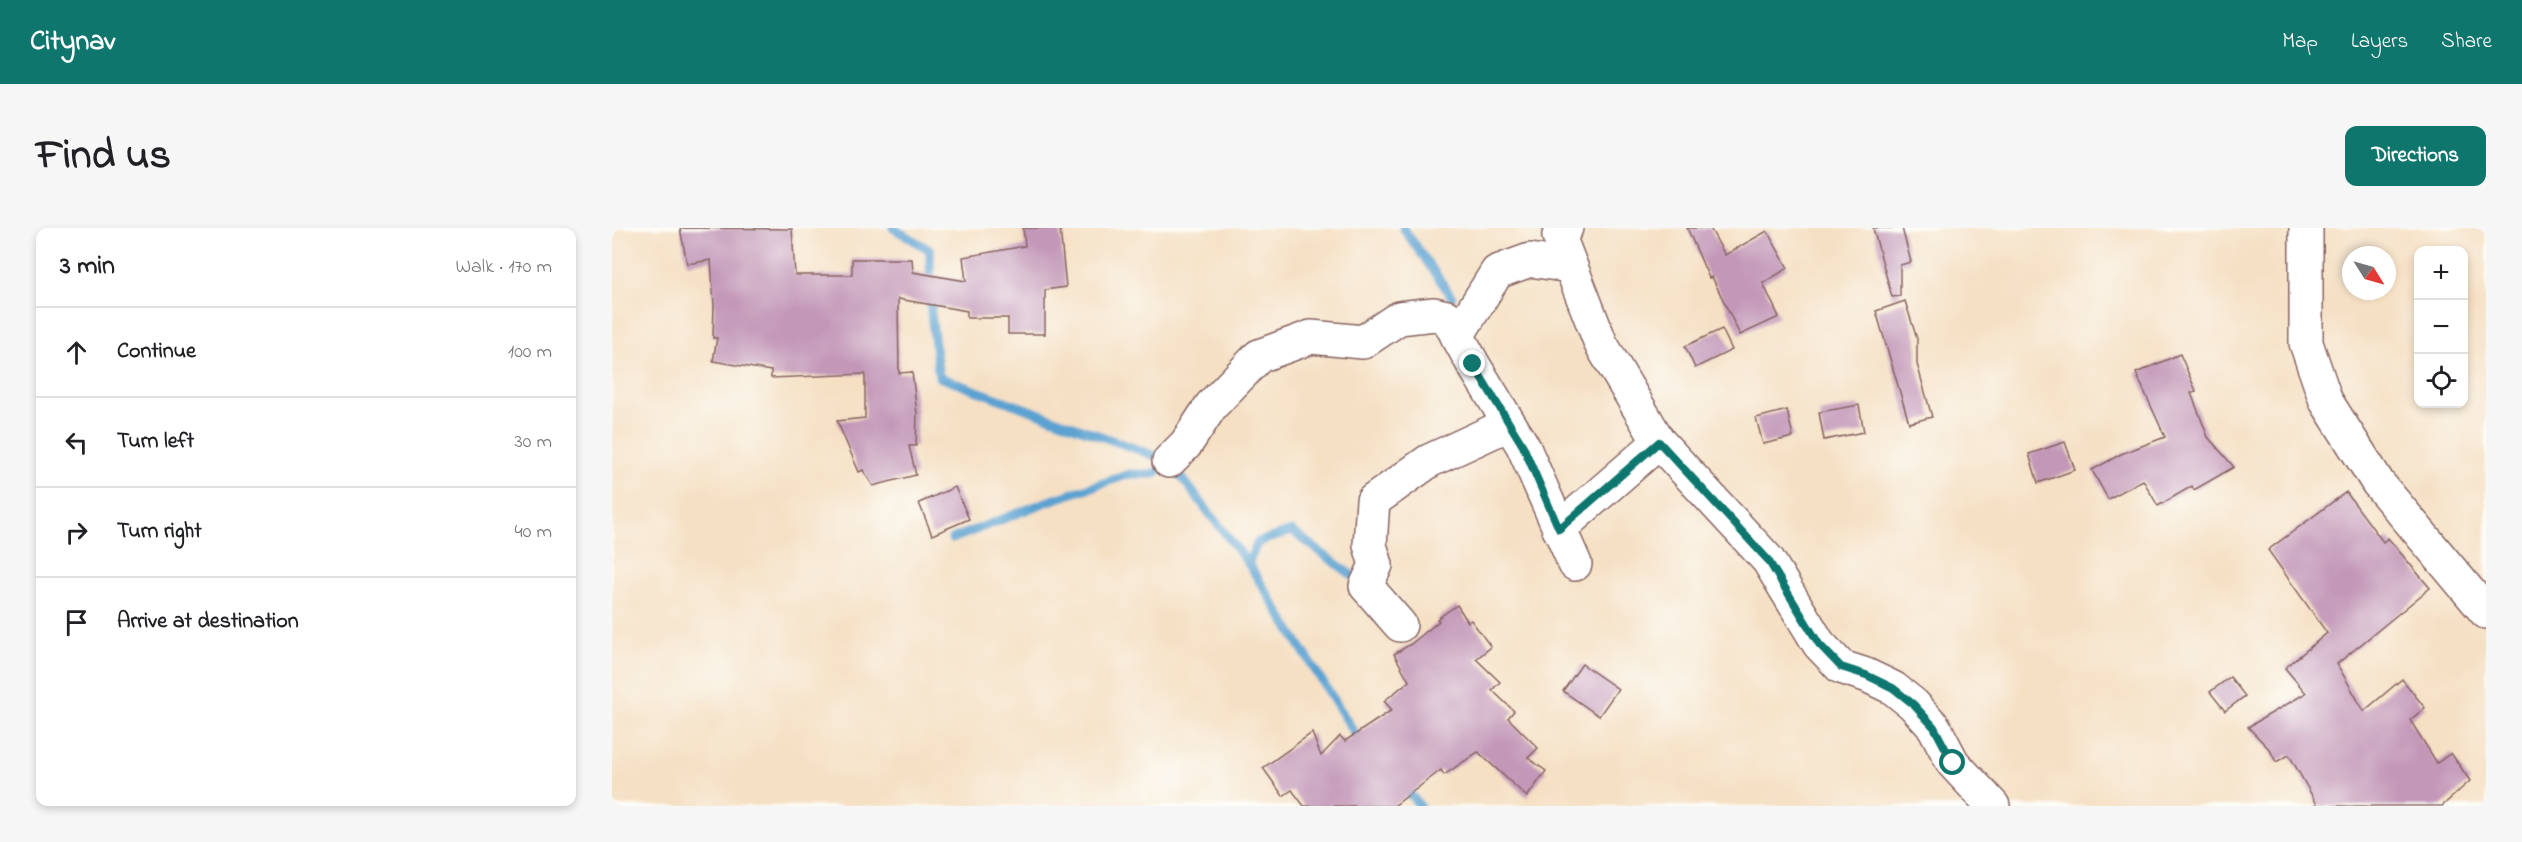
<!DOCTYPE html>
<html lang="en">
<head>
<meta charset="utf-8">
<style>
  :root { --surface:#fff; --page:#f6f6f6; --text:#202124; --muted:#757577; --line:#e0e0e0; --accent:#0f766e }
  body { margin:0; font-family:"Indie Flower",sans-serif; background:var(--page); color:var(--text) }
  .controls { position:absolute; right:18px; top:18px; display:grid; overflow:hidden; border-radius:12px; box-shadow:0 3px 9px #0003 }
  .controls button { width:54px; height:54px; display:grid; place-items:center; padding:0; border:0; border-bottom:2px solid var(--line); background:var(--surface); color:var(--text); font:30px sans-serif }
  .compass { position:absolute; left:1730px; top:18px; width:54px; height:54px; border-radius:50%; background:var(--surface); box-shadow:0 3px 9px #0003; rotate:127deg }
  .stop { position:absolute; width:18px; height:18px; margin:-14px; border:4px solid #0f766e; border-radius:50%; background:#fff }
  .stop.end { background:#0f766e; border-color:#fff; box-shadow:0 2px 6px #0008 }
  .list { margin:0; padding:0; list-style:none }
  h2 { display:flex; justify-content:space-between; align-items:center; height:78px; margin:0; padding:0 24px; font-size:26px }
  h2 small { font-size:20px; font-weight:400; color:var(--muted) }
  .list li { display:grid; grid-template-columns:39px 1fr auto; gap:18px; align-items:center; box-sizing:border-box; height:90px; padding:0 24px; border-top:2px solid var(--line) }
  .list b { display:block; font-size:22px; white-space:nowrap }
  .list em { font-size:20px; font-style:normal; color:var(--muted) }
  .icon { flex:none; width:33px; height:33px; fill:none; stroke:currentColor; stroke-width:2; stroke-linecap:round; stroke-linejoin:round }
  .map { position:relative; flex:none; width:1874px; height:578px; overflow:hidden; border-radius:12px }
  header { display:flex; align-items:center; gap:36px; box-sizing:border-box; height:84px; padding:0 30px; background:var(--accent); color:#fff }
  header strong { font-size:28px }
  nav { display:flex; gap:33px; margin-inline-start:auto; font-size:21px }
  .intro { display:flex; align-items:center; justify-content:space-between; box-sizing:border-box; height:144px; padding:0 36px }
  h1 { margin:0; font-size:42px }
  .button { padding:15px 27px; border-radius:12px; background:var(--accent); color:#fff; font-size:21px; font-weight:700 }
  main { display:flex; gap:36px; padding:0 36px }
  aside { flex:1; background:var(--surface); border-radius:12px; box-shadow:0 3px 9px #0003 }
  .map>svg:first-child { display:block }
</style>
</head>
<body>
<header>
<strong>Citynav</strong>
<nav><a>Map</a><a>Layers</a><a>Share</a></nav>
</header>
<div class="intro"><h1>Find us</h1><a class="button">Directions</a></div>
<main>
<aside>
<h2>3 min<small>Walk · 170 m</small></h2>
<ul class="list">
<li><svg class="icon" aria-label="ahead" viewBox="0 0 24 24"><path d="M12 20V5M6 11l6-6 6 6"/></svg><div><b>Continue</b></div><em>100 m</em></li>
<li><svg class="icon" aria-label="left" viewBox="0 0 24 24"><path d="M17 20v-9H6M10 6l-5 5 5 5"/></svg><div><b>Turn left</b></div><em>30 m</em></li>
<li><svg class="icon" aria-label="right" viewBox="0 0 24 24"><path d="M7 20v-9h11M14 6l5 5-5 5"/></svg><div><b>Turn right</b></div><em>40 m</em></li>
<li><svg class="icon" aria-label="arrive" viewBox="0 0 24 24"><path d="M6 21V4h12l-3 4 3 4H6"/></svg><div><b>Arrive at destination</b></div></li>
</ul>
</aside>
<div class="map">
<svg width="1874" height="578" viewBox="0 0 1874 578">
  <rect width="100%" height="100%" fill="#fdfcf7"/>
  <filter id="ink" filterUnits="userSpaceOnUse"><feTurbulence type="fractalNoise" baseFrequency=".0167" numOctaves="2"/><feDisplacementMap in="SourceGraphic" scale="12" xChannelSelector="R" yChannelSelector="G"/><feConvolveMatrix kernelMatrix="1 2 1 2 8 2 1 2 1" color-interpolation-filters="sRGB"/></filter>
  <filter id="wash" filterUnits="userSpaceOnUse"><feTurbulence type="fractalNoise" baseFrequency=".008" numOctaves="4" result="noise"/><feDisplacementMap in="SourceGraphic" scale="24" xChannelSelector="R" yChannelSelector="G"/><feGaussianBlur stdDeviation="1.35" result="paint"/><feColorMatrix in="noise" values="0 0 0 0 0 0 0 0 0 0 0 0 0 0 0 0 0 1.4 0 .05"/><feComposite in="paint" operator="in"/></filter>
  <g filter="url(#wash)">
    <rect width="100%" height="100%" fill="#f5e0c4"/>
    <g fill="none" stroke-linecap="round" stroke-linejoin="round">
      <g stroke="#5ca2d1" stroke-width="9">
        <path d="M281,0L318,22L319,85L327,149L557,233L636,335L749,515"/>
        <path d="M791,0L840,69"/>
        <path d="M340,311L434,274L518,246H542L553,237"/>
        <path d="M636,335L646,314L680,303L741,348"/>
        <path d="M790,557L808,578"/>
      </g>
    </g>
    <g id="blocks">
      <g fill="#c297b8">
        <path d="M68,0L180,1L183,47H240V31H300L301,44L354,53L351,29L413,18L411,0H448L454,59L433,62V106H396V90H355V83L286,71L287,145L300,144L305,186L304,218H297L304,247L261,258L251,242L247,244L225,193L253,190V146L159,150V143L101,133L105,110H101L102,77L99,32L75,36Z"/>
        <path d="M1075,0H1098L1113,27L1155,3L1176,40L1151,55L1167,89L1128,107L1100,49L1097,50Z"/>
        <path d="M1261,0H1290L1299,34L1288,37V68L1280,69Z"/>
        <path d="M1293,73L1305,111V136L1320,189L1297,195L1264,83Z"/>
        <path d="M1110,101L1120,122L1083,140L1073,118Z"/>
        <path d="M1568,126L1584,163L1579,165L1596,209L1622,239L1582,262L1580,258L1546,278L1531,252L1496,271L1480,242L1509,226L1553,209L1524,145Z"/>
        <path d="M1247,177L1252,204L1212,212L1207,184Z"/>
        <path d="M1175,182L1181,209L1151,216L1144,190Z"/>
        <path d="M1453,214L1463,242L1426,255L1417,226Z"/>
        <path d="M343,259L357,291L320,307L307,275Z"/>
        <path d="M1734,264L1771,314L1776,310L1818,360L1725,436L1752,483L1790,451L1813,480L1798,492L1825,535L1839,525L1858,553L1830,578H1706L1677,527L1664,534L1658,522L1636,499L1694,465L1673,440L1715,405L1656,322Z"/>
        <path d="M845,377L856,394L859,392L879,419L864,431L888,454L880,462L902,483L896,490L926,520L916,530L934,543L915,569L866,524L832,547L829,542L782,578H692L680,562L671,568L651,540L700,505L709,528L728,508L733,513L780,482L772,473L797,453L782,426L799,416L827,393L825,391Z"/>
        <path d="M970,436L1006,461L987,488L951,463Z"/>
        <path d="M1618,449L1633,468L1613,483L1598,464Z"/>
      </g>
    </g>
  </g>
  <g filter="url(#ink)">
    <use href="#blocks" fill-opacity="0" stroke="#866361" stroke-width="1.5"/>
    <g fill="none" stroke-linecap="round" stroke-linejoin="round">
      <g stroke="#866361" stroke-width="36">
        <g id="minor">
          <path d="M1694,0V115L1714,173L1766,255L1874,384"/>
          <path d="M845,108L885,44L918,32L958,38"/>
          <path d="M1047,214L1156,332L1207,416L1229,439L1254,447L1281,460L1301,476L1322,499L1341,535L1381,578"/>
          <path d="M557,233L574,216L599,178L647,128L699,109L751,114L787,90L822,86L835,89L861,136L911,218L963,336"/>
          <path d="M947,301L1047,214L989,116L947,8L954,0"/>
          <path d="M788,397L754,358L764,337L758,317L761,273L817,233L897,196"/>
        </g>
      </g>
      <use href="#minor" stroke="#fff" stroke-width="33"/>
    </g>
  </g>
  <g fill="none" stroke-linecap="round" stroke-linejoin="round" filter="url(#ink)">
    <path stroke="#0f766e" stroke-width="8" d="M861,136L911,218L947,301L1047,214L1156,332L1207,416L1229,439L1254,447L1281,460L1301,476L1322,499L1341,535"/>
  </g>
</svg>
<div class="controls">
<button>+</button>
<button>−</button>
<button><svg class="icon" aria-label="locate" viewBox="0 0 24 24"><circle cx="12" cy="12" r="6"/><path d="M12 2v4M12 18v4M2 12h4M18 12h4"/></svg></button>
</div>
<svg class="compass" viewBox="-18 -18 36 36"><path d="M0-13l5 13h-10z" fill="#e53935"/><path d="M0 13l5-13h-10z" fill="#757577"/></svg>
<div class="stop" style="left:1341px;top:535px"></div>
<div class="stop end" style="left:861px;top:136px"></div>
</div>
</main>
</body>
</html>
